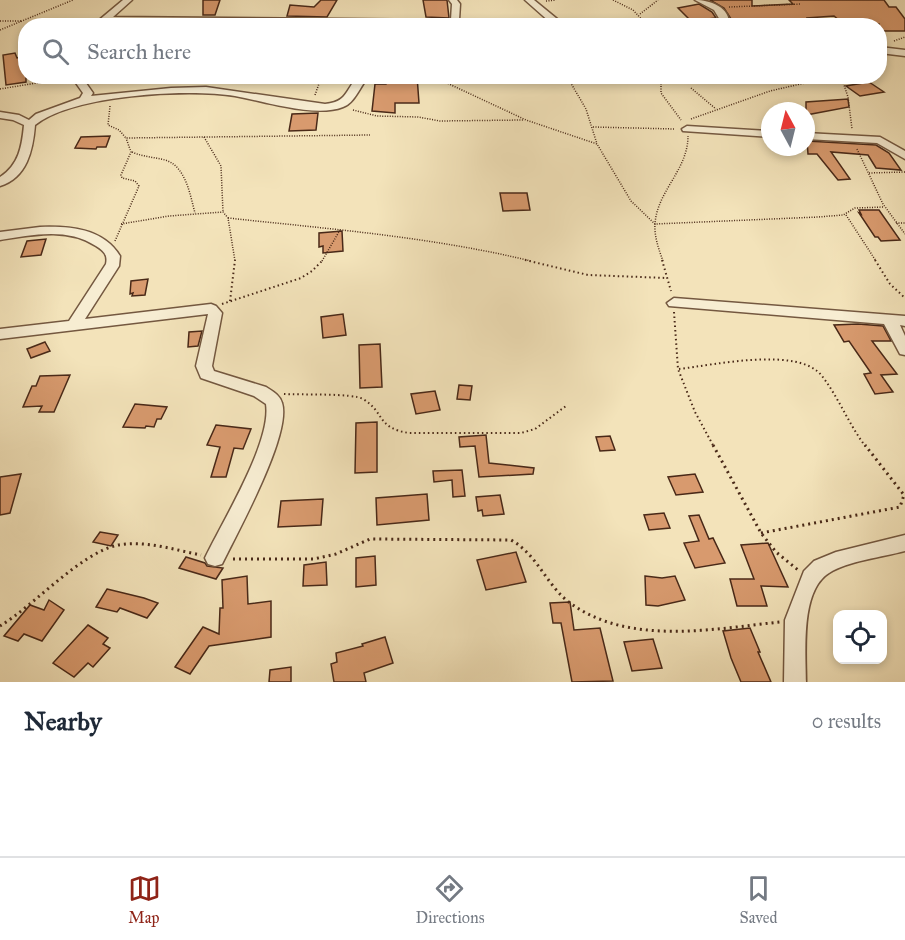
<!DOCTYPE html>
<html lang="en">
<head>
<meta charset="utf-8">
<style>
  :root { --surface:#fff; --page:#f2f2f3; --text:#1f2937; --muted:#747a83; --line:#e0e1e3; --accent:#8f2418 }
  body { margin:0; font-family:"IM FELL Great Primer",serif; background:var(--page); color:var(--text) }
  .controls { position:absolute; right:18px; bottom:18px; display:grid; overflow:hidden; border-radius:12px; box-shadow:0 3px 9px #0003 }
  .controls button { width:54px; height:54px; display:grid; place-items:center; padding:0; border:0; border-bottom:2px solid var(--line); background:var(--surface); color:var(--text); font:30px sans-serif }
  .compass { position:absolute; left:761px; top:102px; width:54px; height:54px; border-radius:50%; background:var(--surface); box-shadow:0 3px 9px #0003; rotate:353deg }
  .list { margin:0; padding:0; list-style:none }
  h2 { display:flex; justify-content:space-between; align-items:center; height:78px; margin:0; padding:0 24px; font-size:26px }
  h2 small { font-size:20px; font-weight:400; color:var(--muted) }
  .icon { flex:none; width:33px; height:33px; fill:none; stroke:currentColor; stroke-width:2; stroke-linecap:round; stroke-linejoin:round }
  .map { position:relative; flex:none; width:905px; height:682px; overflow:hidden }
  .search { position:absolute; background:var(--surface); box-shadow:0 3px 9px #0003; left:18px; right:18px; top:18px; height:66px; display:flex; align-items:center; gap:15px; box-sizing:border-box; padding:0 21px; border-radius:24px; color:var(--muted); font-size:22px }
  .sheet { height:174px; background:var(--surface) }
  nav { display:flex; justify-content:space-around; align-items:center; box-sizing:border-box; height:84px; border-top:2px solid var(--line); background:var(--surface); font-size:16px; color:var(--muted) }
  nav a { display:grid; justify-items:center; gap:3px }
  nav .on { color:var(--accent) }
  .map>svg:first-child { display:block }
</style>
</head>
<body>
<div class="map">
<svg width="905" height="682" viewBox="0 0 905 682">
  <rect width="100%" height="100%" fill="#f3e3ba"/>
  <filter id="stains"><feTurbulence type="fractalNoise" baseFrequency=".00333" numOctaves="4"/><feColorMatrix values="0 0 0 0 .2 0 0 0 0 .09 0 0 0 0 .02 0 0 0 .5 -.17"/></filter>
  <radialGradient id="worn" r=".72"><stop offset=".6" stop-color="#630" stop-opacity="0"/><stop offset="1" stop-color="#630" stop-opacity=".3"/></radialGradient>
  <g fill="#d89a6e" stroke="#492918" stroke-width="1.5">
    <path d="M203,0H220L215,15H203Z"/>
    <path d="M321,0H337L327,17L287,16L290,5L314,7Z"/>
    <path d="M423,0H447L449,18L426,17Z"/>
    <path d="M710,0H752V6L793,4L789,0H884L889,7H896L905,19V31H879V24L846,26L834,16L807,18L810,26H738L739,19H731L724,8Z"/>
    <path d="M699,4L712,12L716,18L691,21L678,8Z"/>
    <path d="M15,53L17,58L26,56V82L6,85L3,55Z"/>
    <path d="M388,76H417L419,103H395V113L372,111L375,84H386Z"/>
    <path d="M869,82L884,92L860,96L846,86Z"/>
    <path d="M848,99L849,107L806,115V102Z"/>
    <path d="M318,113L316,130L289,131L292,114Z"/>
    <path d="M110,136L106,147H97L96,149L75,148L81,137Z"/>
    <path d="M807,141L876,145L889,153L901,170L876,168L868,155L831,152L850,179L838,180L817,154H808Z"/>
    <path d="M500,193H527L530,210L503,211Z"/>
    <path d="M859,210H879L900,240L881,241L878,237H875L859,213L861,214Z"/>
    <path d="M342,231L343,251L323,253V246L319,247V233Z"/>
    <path d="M46,239L41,255L21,257L27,241Z"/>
    <path d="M148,279L145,295L132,296L133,293L130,294L131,281Z"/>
    <path d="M343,314L346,335L323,338L321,317Z"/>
    <path d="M858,324L883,326L891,341H872L897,374L881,375L893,392L875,394L864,374L871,373L849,341L844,342L834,325Z"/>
    <path d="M202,331L198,346L188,347L189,332Z"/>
    <path d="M45,342L50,351L31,358L27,349Z"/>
    <path d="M380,344L382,387L360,388L359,345Z"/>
    <path d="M70,375L54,412H39L42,406L23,407L32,386H36L40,376Z"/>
    <path d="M459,385L472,386L470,400L457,399Z"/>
    <path d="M435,391L440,410L416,414L411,394Z"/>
    <path d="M135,404L167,407L161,419H157L154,427L146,426L145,428L123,427Z"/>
    <path d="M377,422V472L355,473L356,423Z"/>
    <path d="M216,425L251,429L243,449L234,448L226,477H211L220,447L207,445Z"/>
    <path d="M486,435L489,463L534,468L533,474L479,477L475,446L460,447L459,437Z"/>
    <path d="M610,436L615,450L600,451L596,437Z"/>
    <path d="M462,470L465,496L453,497L452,480L434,482L433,471Z"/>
    <path d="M21,474L10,513L0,515V477Z"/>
    <path d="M695,474L703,492L676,495L668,477Z"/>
    <path d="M427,494L429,520L377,525L376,498Z"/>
    <path d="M500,495L504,514L483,516L482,510L478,511L476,497Z"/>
    <path d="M323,499L321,525L278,527L281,501Z"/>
    <path d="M664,513L670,528L649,530L644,515Z"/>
    <path d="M699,515L709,539L713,538L725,563L695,568L684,543L699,541L689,516Z"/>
    <path d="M100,532L118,535L111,546L93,542Z"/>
    <path d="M768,543L788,587L761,586L767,606H737L730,579H754L741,545Z"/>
    <path d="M516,552L526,582L486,590L477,560Z"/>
    <path d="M375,556L376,585L356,587V558Z"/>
    <path d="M186,557L205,563L207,566L223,568L216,579L179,568Z"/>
    <path d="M326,562L327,585L303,586L304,565Z"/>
    <path d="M247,576L248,604L271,601V637L209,646L190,674L175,667L203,627L219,634L220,608H223L222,580Z"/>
    <path d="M645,576L662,578L675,576L685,600L658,606L646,605Z"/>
    <path d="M107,589L144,598L158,603L147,618L120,608L117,612L96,607Z"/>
    <path d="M49,600L64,610L42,641L24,634L18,641L4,636L30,605L44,610Z"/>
    <path d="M570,602L574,630L600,628L613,681L572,682L561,623H553L550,603Z"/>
    <path d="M88,625L108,638L103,644L110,648L93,667L88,663L74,677L53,663Z"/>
    <path d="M750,628L760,652H758L771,682H741L731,658L723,631Z"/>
    <path d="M385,637L393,663L364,673L366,682H334L331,664L337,662L336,653L363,646L362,644Z"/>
    <path d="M653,639L662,668L632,671L624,642Z"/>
    <path d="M291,667V682H269L270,670Z"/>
  </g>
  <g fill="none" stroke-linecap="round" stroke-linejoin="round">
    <g stroke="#745840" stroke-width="3">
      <g id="minor">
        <path d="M123,0H132L113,17L451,20L452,4L449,0H457L460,4L459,20L551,23L525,0H534L562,23L585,26L107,23L98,25V21Z"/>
        <path d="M695,0C710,0 731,7 729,26H690L720,20L714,10Z"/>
        <path d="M880,47L905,50V56L880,53Z"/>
        <path d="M71,76H81L93,93L91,96L171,88L206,87L325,104C347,102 345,91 358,76H369C360,86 355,103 343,107C315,118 264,101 235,96C188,88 72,95 35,125C33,150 27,178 0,186V177C19,165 22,146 24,125L13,120L0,118V112L19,115L29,120L36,114L80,98L83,93Z"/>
        <path d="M674,76H712L707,79L678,81L675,80Z"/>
        <path d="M687,126L770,131V137L683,131L682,129Z"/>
        <path d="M806,133L880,137L905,151V159L877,143L806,139Z"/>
        <path d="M40,227C69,226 103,228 120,256L119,266L85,319L211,304L216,306L222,313L212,366L214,371L266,387C272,391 280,395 282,403C292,434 237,533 222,564L215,566L208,564L205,558C222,522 272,442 266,404L254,396L201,378L196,366L208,314L0,339V329L69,321L106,264C108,255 104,251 96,246C67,227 32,235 0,240V232Z"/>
        <path d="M674,298L905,316V326L900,325L905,336V355L900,354L884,324L669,306L667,303Z"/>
        <path d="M905,535V551C883,557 848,561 829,573C800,591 806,652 806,682H784L785,620L804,571L814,561L836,552Z"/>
      </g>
    </g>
    <g stroke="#492918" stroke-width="1.5" stroke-dasharray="1 1.5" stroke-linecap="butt">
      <path d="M613,0L633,10L648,26"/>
      <path d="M546,1L556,0"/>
      <path d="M729,7L801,4"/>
      <path d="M640,14L658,0"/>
      <path d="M0,21H21"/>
      <path d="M0,30L73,0"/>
      <path d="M894,41L905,37"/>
      <path d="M432,76L526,120L597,144L631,201L655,224L818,217L843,215L855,208L884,207"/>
      <path d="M661,76V93L681,120"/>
      <path d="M841,76L848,97L852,129"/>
      <path d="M569,80L586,109L597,144"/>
      <path d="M691,88L716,109"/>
      <path d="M0,89L67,78"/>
      <path d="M315,95L321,78"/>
      <path d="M110,106L108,125L119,130L126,138L370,135"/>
      <path d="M353,110L377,116L418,117L440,121L523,120"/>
      <path d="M691,119L770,91L835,76"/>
      <path d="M593,127L675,129"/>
      <path d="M204,137L221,166L223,212"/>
      <path d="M857,149L883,204L905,234"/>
      <path d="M132,152C143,157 154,157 165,160C186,166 190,195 195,213"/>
      <path d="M869,173L905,172"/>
      <path d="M846,215L876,261"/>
      <path d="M228,218C330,229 432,237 531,261"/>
      <path d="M896,223H905"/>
      <path d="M121,224L169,216L223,212L228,218L235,261"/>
      <path d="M115,241L139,186L135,181L122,178L121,175L131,152L126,138"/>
      <path d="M322,261L340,230"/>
      <path d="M663,261C659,250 654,236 655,224C657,191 688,170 688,136"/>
    </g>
    <g stroke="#492918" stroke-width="2" stroke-dasharray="1.5 3" stroke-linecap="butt">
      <path d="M525,260L588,275L667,278"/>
      <path d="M662,260L671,291"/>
      <path d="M875,260L890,284L905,298"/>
      <path d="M230,301L235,260"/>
      <path d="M222,304L301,278L312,271L323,260"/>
      <path d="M674,312L678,369L695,412L714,447"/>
      <path d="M679,369C714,365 799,346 822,376C839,398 849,425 866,447"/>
      <path d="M284,394C299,395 353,393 363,399C385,412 376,428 409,433H521L535,429L566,406"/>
    </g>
    <g stroke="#492918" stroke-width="3" stroke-dasharray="2 4" stroke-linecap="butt">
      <path d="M713,445L761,533L776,552L798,570"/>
      <path d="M761,533L900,507L904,495L865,445"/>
      <path d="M233,559H314L336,554L370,539L511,540C538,555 546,585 570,603C629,646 713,629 780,622"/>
      <path d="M0,626C35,605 80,553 118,545C145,540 175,550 201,555"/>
    </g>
    <use href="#minor" fill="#f7edd2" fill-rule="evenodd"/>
  </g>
  <rect width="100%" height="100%" filter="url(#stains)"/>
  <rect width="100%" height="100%" fill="url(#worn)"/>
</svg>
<div class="controls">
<button><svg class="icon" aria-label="locate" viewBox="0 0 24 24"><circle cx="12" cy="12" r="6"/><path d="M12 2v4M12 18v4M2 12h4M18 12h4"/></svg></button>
</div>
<svg class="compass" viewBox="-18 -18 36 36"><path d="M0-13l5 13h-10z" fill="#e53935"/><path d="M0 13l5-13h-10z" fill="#747a83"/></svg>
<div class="search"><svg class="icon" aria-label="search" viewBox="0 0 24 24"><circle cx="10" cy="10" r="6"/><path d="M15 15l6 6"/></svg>Search here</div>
</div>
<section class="sheet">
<h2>Nearby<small>0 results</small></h2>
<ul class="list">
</ul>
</section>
<nav>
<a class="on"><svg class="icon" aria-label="map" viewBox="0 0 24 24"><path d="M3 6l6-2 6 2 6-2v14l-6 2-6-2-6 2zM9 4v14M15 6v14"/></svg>Map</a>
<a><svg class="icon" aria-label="directions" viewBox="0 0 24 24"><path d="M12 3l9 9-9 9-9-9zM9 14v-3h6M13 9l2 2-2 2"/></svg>Directions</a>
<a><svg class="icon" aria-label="saved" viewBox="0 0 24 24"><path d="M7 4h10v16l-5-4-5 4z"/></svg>Saved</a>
</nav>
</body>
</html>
